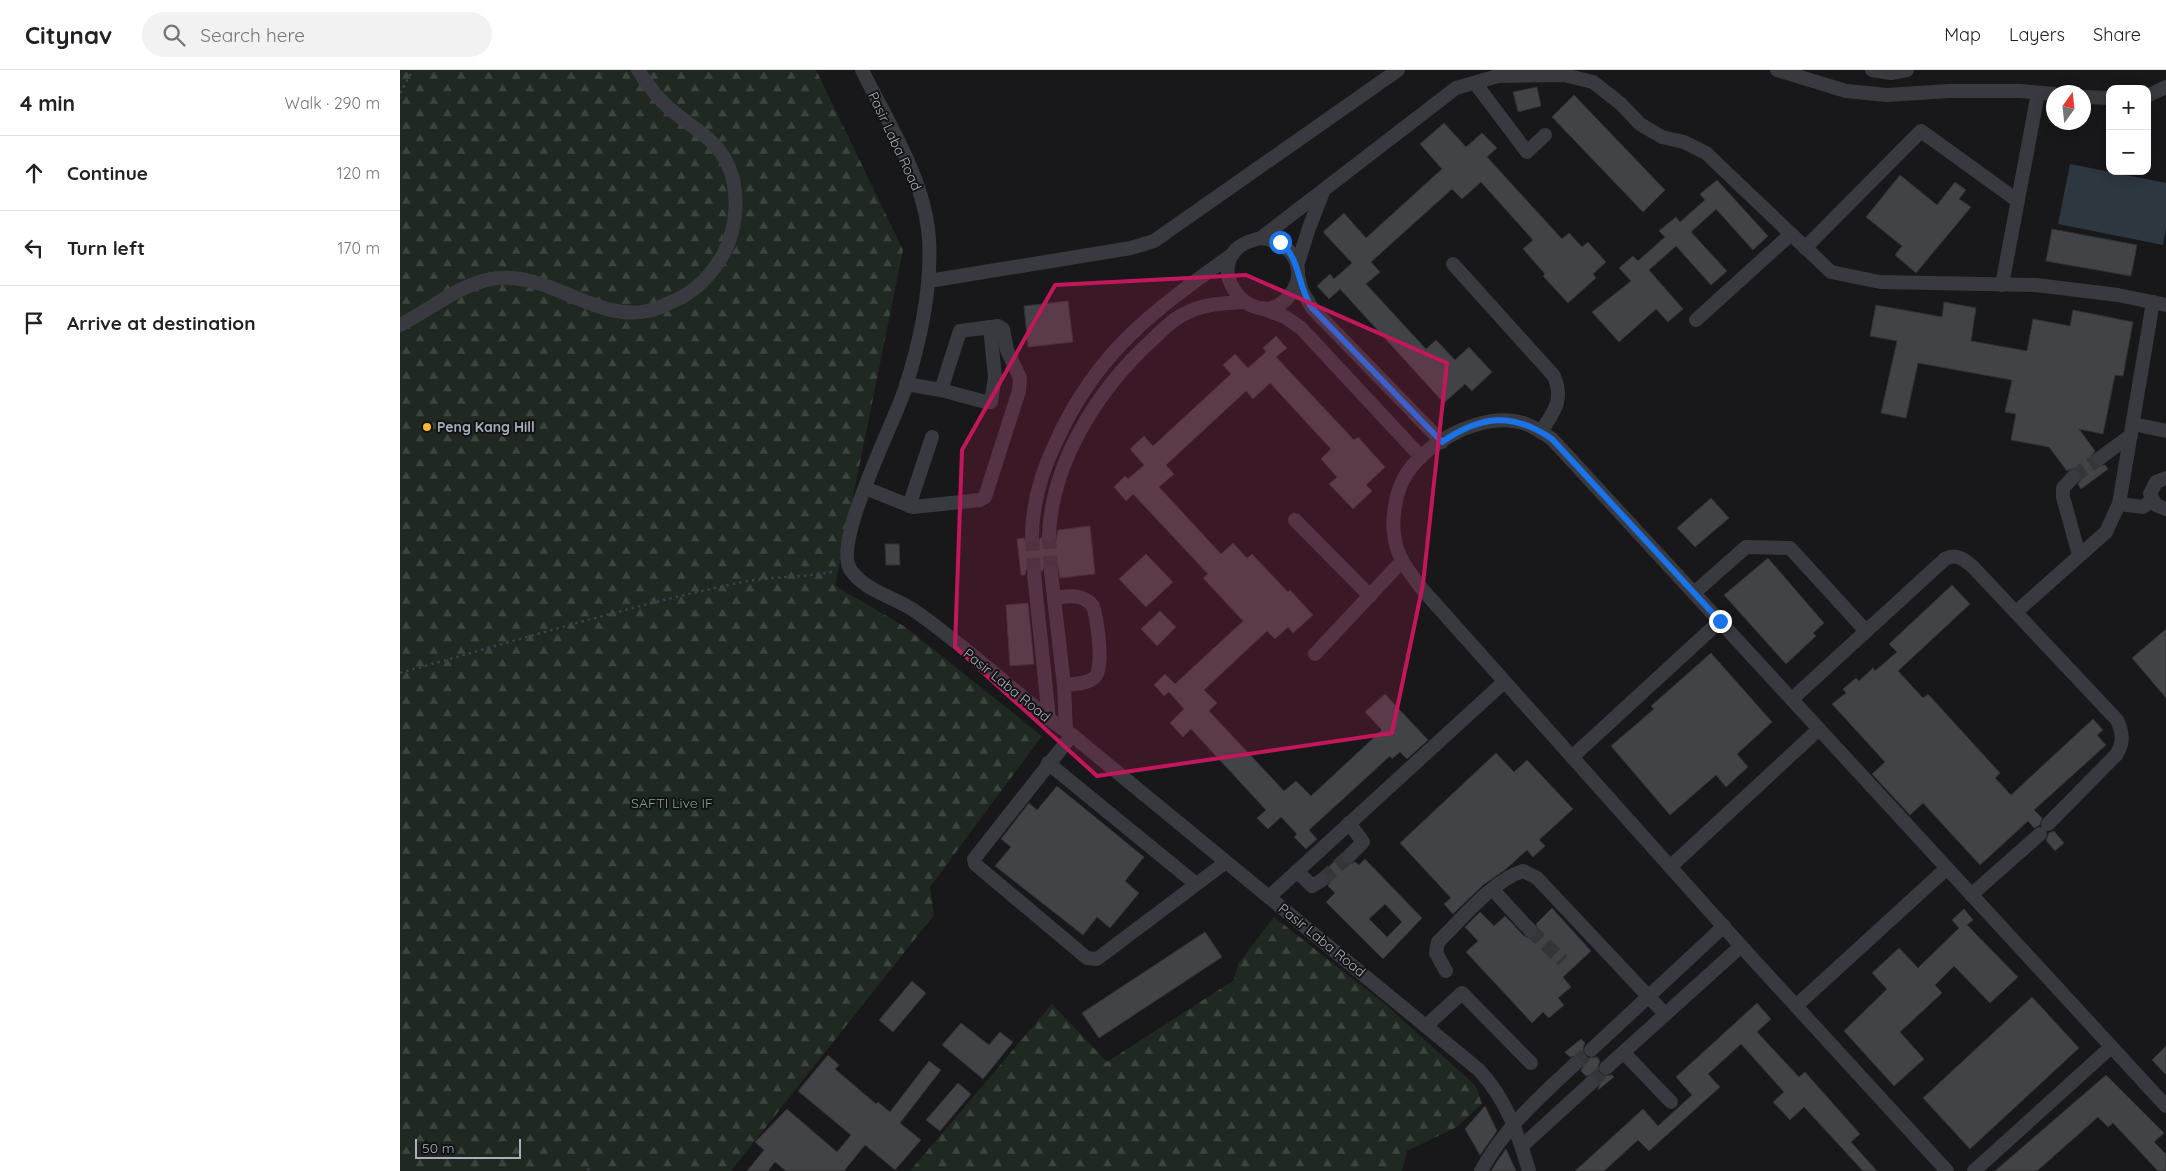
<!DOCTYPE html>
<html lang="en">
<head>
<meta charset="utf-8">
<style>
  :root { --surface:#fff; --page:#f2f2f2; --text:#202124; --muted:#757577; --line:#e0e0e0 }
  body { margin:0; font-family:Quicksand,sans-serif; background:var(--page); color:var(--text) }
  .controls { position:absolute; right:15px; top:15px; display:grid; overflow:hidden; border-radius:10px; box-shadow:0 2px 12px #0003 }
  .controls button { width:45px; height:45px; display:grid; place-items:center; padding:0; border:0; border-bottom:1px solid var(--line); background:var(--surface); color:var(--text); font:25px sans-serif }
  .compass { position:absolute; left:1646px; top:15px; width:45px; height:45px; border-radius:50%; background:var(--surface); box-shadow:0 2px 12px #0003; rotate:15deg }
  .scale { position:absolute; left:15px; bottom:12px; width:106px; box-sizing:border-box; padding-left:5px; border:2px solid #a9aeba; border-top:0; font-size:14px; line-height:18px; white-space:nowrap; color:#a9aeba; -webkit-text-stroke:4px #131315; paint-order:stroke }
  .stop { position:absolute; width:15px; height:15px; margin:-11px; border:4px solid #1a73e8; border-radius:50%; background:#fff }
  .stop.end { background:#1a73e8; border-color:#fff; box-shadow:0 1px 5px #0008 }
  .list { margin:0; padding:0; list-style:none }
  h2 { display:flex; justify-content:space-between; align-items:center; height:65px; margin:0; padding:0 20px; font-size:21px }
  h2 small { font-size:16px; font-weight:400; color:var(--muted) }
  .list li { display:grid; grid-template-columns:32px 1fr auto; gap:15px; align-items:center; box-sizing:border-box; height:75px; padding:0 20px; border-top:1px solid var(--line) }
  .list b { display:block; font-size:19px; white-space:nowrap }
  .list em { font-size:16px; font-style:normal; color:var(--muted) }
  .icon { flex:none; width:28px; height:28px; fill:none; stroke:currentColor; stroke-width:2; stroke-linecap:round; stroke-linejoin:round }
  .map { position:relative; flex:none; width:1766px; height:1101px; overflow:hidden }
  header { display:flex; align-items:center; gap:30px; box-sizing:border-box; height:70px; padding:0 25px; background:var(--surface); border-bottom:1px solid var(--line) }
  header strong { font-size:24px }
  nav { display:flex; gap:28px; margin-inline-start:auto; font-size:18px }
  .search { width:350px; height:45px; background:var(--page); display:flex; align-items:center; gap:12px; box-sizing:border-box; padding:0 18px; border-radius:28px; color:var(--muted); font-size:19px }
  main { display:flex }
  aside { flex:1; background:var(--surface) }
  .map>svg:first-child { display:block }
</style>
</head>
<body>
<header>
<strong>Citynav</strong>
<div class="search"><svg class="icon" aria-label="search" viewBox="0 0 24 24"><circle cx="10" cy="10" r="6"/><path d="M15 15l6 6"/></svg>Search here</div>
<nav><a>Map</a><a>Layers</a><a>Share</a></nav>
</header>
<main>
<aside>
<h2>4 min<small>Walk · 290 m</small></h2>
<ul class="list">
<li><svg class="icon" aria-label="ahead" viewBox="0 0 24 24"><path d="M12 20V5M6 11l6-6 6 6"/></svg><div><b>Continue</b></div><em>120 m</em></li>
<li><svg class="icon" aria-label="left" viewBox="0 0 24 24"><path d="M17 20v-9H6M10 6l-5 5 5 5"/></svg><div><b>Turn left</b></div><em>170 m</em></li>
<li><svg class="icon" aria-label="arrive" viewBox="0 0 24 24"><path d="M6 21V4h12l-3 4 3 4H6"/></svg><div><b>Arrive at destination</b></div></li>
</ul>
</aside>
<div class="map">
<svg width="1766" height="1101" viewBox="0 0 1766 1101">
  <defs>
    <pattern id="forest-firs" width="22" height="20" patternUnits="userSpaceOnUse" patternTransform="scale(1.25)"><rect width="22" height="20" fill="#1f2821"/><path d="M5 1l3.5 6h-7zM16 11l3.5 6h-7z" fill="#3d453f"/></pattern>
  </defs>
  <rect width="100%" height="100%" fill="#18181a"/>
  <g fill="url(#forest-firs)">
    <path d="M0,0H416L503,180L435,516L504,556L642,666L530,817L534,845L331,1101H0Z"/>
    <path d="M874,847L985,934L1076,1016L1082,1034L1057,1057L1007,1081L1002,1101H510L652,934L707,992L834,910L838,894Z"/>
  </g>
  <path fill="#2d373f" d="M1670,94L1766,113V158L1763,175L1658,154Z"/>
  <g fill="#424347" stroke="#323236" fill-rule="evenodd">
    <path d="M1137,17L1141,36L1118,42L1113,22Z"/>
    <path d="M1174,25L1265,120L1243,142L1152,47Z"/>
    <path d="M1044,53L1066,77L1082,63L1097,78L1087,87L1162,169L1169,163L1182,177L1188,172L1206,192L1193,204L1196,208L1168,233L1143,206L1145,204L1123,179L1133,170L1081,112L1062,129L1052,119L971,192L980,202L966,214L1026,279L1036,270L1055,290L1069,277L1092,302L1072,321L1065,314L1044,333L940,219L929,229L917,216L930,204L934,209L952,193L923,162L944,143L966,168L1042,99L1020,74Z"/>
    <path d="M1500,105L1537,135L1555,112L1566,120L1559,129L1571,137L1516,203L1495,185L1502,176L1466,147Z"/>
    <path d="M1317,110L1368,166L1353,180L1316,139L1291,162L1327,201L1311,215L1276,176L1249,200L1283,239L1268,252L1256,239L1219,272L1192,242L1231,211L1219,198L1233,186L1238,191L1265,167L1259,161L1276,147L1280,152L1305,130L1300,124Z"/>
    <path d="M1652,159L1737,175L1731,206L1646,191Z"/>
    <path d="M668,231L673,272L628,277L624,236Z"/>
    <path d="M1544,232L1576,238L1571,271L1627,281L1633,249L1670,256L1673,240L1733,252L1723,306L1715,305L1703,364L1679,359L1695,381L1692,385L1693,393L1697,396L1705,395L1708,399L1681,419L1678,414L1682,408L1679,401L1674,398L1667,401L1649,377L1611,370L1616,344L1605,342L1612,310L1518,293L1506,348L1481,343L1497,271L1470,266L1476,235L1542,247Z"/>
    <path d="M876,266L887,278L876,287L954,370L958,367L985,397L966,415L972,421L953,439L929,414L937,407L921,389L931,379L870,313L853,329L846,321L766,395L774,404L759,417L821,484L833,473L847,488L852,484L888,522L890,520L913,545L893,563L888,557L875,569L867,561L804,620L817,633L809,641L884,721L896,711L911,726L982,660L965,642L985,624L1028,670L1007,689L1000,682L992,689L990,686L909,760L917,769L906,779L894,767L897,764L881,747L868,759L857,748L866,740L791,659L783,667L770,653L784,639L769,622L764,626L754,615L765,604L775,614L843,551L803,508L808,504L733,424L726,431L714,417L725,406L728,409L744,395L730,379L744,366L753,376L831,304L823,295L835,284L848,298L866,282L863,278Z"/>
    <path d="M1311,428L1329,448L1295,477L1277,458Z"/>
    <path d="M690,456L695,504L660,508L658,497L650,493L645,495L642,502L638,496L633,495L626,500L625,505H621L617,469L624,468L627,474L631,476L637,474L641,467L644,472L652,473L656,470L658,460Z"/>
    <path d="M485,474H499L500,495H486Z"/>
    <path d="M746,484L773,512L746,537L719,509Z"/>
    <path d="M1368,488L1424,553L1413,563L1416,566L1386,594L1324,525Z"/>
    <path d="M1552,515L1570,534L1498,601L1523,628L1528,624L1600,703L1595,708L1611,725L1693,649L1703,660L1697,665L1706,675L1634,740L1642,748L1640,755L1634,758L1628,751L1580,795L1523,733L1510,745L1472,704L1485,692L1432,634L1446,623L1443,619L1456,608L1459,611L1473,598L1475,601L1497,582L1489,574Z"/>
    <path d="M628,533L634,594L610,596L606,535Z"/>
    <path d="M760,541L776,557L757,576L741,559Z"/>
    <path d="M1766,559V628L1732,588Z"/>
    <path d="M1311,583L1372,652L1337,684L1348,697L1326,717L1316,705L1270,745L1211,676L1254,639L1251,636Z"/>
    <path d="M1096,683L1114,702L1127,690L1173,739L1139,770L1145,776L1133,787L1127,780L1106,799L1083,815L1053,844L1044,834L1051,828L1000,773Z"/>
    <path d="M657,716L744,787L725,811L739,823L710,858L697,847L683,865L595,796L611,777L601,769L629,733L637,740Z"/>
    <path d="M1654,761L1664,773L1655,781L1646,770L1649,763Z"/>
    <path d="M940,785L943,792L947,795L955,792L959,795L965,789L1022,848L983,889L926,832L935,823L928,816L931,810L930,806L924,802ZM985,834L1002,852L987,867L969,849Z"/>
    <path d="M1152,838L1191,881L1163,907L1171,917L1158,928L1164,935L1149,948L1143,942L1132,953L1066,882L1078,871L1065,857L1080,842L1094,856L1105,846L1124,866L1131,869L1138,863L1136,854Z"/>
    <path d="M1564,839L1573,850L1567,855L1618,907L1590,933L1554,896L1535,915L1542,923L1500,962L1524,989L1494,1016L1444,961L1487,919L1472,903L1499,878L1518,898L1559,858L1552,850Z"/>
    <path d="M805,862L822,887L699,968L682,943Z"/>
    <path d="M512,911L526,923L493,962L479,950Z"/>
    <path d="M1632,927L1679,978L1570,1079L1523,1028Z"/>
    <path d="M1357,933L1371,949L1357,962L1399,1007L1405,1002L1460,1064L1451,1072L1477,1101H1463L1404,1037L1390,1050L1373,1032L1384,1022L1341,974L1308,1004L1320,1017L1249,1081L1238,1070L1204,1101H1175L1243,1039L1258,1056L1292,1025L1276,1007Z"/>
    <path d="M561,953L589,975L600,962L613,972L583,1009L542,975Z"/>
    <path d="M1181,969L1185,973L1183,978L1184,986L1189,988L1197,987L1200,991L1198,996L1199,1003L1204,1006L1212,1005L1214,1007L1198,1020L1200,1012L1198,1008L1193,1005L1186,1006L1181,1001L1183,996L1182,988L1177,986L1170,987L1165,982Z"/>
    <path d="M1766,976V1005L1752,990Z"/>
    <path d="M428,985L439,995L435,999L476,1034L478,1032L490,1042L529,991L541,1000L500,1053L521,1070L495,1100L465,1075L444,1101H386L375,1092L368,1101H347L364,1080L355,1072L387,1039L437,1082L451,1065L398,1021Z"/>
    <path d="M1706,1005L1764,1063L1754,1072L1766,1084V1101H1758L1713,1053L1708,1057L1698,1047L1637,1101H1595Z"/>
    <path d="M558,1013L571,1024L540,1061L526,1050Z"/>
    <path d="M1085,1036L1097,1061L1080,1085L1065,1059Z"/>
    <path d="M1106,1079L1116,1101H1091L1098,1090Z"/>
  </g>
  <g fill="none" stroke-linecap="round" stroke-linejoin="round">
    <g stroke="#35363a" stroke-width="14" stroke-dasharray="14 7" stroke-linecap="butt">
      <path d="M1673,407L1700,388"/>
      <path d="M649,465L651,502"/>
      <path d="M632,467L634,504"/>
      <path d="M922,810L949,786"/>
      <path d="M1130,860L1163,891"/>
      <path d="M1175,994L1191,980"/>
      <path d="M1191,1013L1206,998"/>
    </g>
    <g stroke="#3f4146" stroke-width="2.5" stroke-dasharray="2.5 4" stroke-linecap="butt">
      <path d="M0,23L13,0"/>
      <path d="M0,603C112,572 224,537 338,513C370,506 404,508 436,501"/>
      <path d="M188,1098L189,1101"/>
    </g>
    <g stroke="#393a3f" stroke-width="14">
      <path d="M462,0C488,53 525,109 529,169C532,219 520,272 505,319C494,353 433,471 450,499C464,521 495,527 515,541C562,574 605,613 649,649L672,665L1079,1000C1106,1029 1118,1063 1129,1101"/>
      <path d="M1377,0L1446,21L1487,25L1549,21H1620L1654,24"/>
      <path d="M1472,0L1491,3L1507,0"/>
      <path d="M1075,13L1127,82L1145,65"/>
      <path d="M1747,26L1766,17"/>
      <path d="M1684,27L1710,28"/>
      <path d="M861,168C888,170 909,196 892,222C856,276 786,183 861,168L1056,18L1098,6L1164,5L1193,12L1221,34L1240,54L1262,67L1284,72L1306,83L1431,202L1480,212L1636,215L1718,225L1766,235"/>
      <path d="M1405,178L1521,61L1618,131"/>
      <path d="M1053,194L1154,306C1164,331 1154,341 1141,362"/>
      <path d="M897,196L909,158L923,122"/>
      <path d="M898,206L902,221L912,238L1042,372"/>
      <path d="M529,211L731,178L754,171L998,0"/>
      <path d="M1602,215L1638,23"/>
      <path d="M862,238L885,247L901,258L1021,387"/>
      <path d="M1296,250L1391,164"/>
      <path d="M0,255C32,239 61,212 98,208C150,203 197,252 248,241C255,240 262,236 269,233C293,224 312,205 324,183C337,157 340,122 328,95C316,68 290,57 269,38C256,27 247,14 238,0"/>
      <path d="M506,314L541,320L586,332H591L595,307L590,257"/>
      <path d="M1733,354L1766,361"/>
      <path d="M1700,388L1731,365"/>
      <path d="M1673,407L1663,418V427L1679,485"/>
      <path d="M1766,408L1756,412L1750,424L1756,435L1766,439"/>
      <path d="M465,418L513,437L580,430L585,427L619,321L620,308L607,280L603,259L598,256L560,261L541,320"/>
      <path d="M1719,434L1743,437L1752,430"/>
      <path d="M509,436L532,367"/>
      <path d="M895,450L970,526"/>
      <path d="M649,465C652,391 699,318 753,269C762,260 771,251 782,245C802,234 822,233 845,232"/>
      <path d="M632,467C632,433 641,403 656,372C697,281 754,240 833,184"/>
      <path d="M651,502L664,615L666,661"/>
      <path d="M634,504L649,649"/>
      <path d="M1294,523L1346,477L1390,478L1466,561"/>
      <path d="M654,528C669,526 682,523 693,536C697,549 705,600 694,608C687,614 673,614 664,615"/>
      <path d="M1616,542L1706,462L1719,434L1753,232"/>
      <path d="M915,584L1002,491"/>
      <path d="M1392,629L1545,489C1556,483 1564,489 1573,497L1717,650C1723,663 1724,673 1716,685L1648,754"/>
      <path d="M672,665L574,789L575,794L687,888L697,889L826,792"/>
      <path d="M1172,687L1320,551"/>
      <path d="M648,693L796,814"/>
      <path d="M949,786L963,772L949,753"/>
      <path d="M1270,797L1419,659"/>
      <path d="M897,801L912,816L922,810"/>
      <path d="M1093,820L1130,860"/>
      <path d="M1571,825L1640,764"/>
      <path d="M869,827L1104,612"/>
      <path d="M1046,901L1036,883L1038,872C1061,850 1093,810 1123,801L1137,808L1265,944"/>
      <path d="M1396,936L1547,798"/>
      <path d="M1026,956L1062,923L1131,993"/>
      <path d="M1191,980L1324,856"/>
      <path d="M1224,983L1271,1032"/>
      <path d="M1206,998L1341,876"/>
      <path d="M1122,1076L1191,1013"/>
      <path d="M1081,1101C1104,1058 1140,1027 1175,994"/>
      <path d="M1547,1101L1341,876L1022,519C1011,504 998,489 995,470C991,452 995,426 1003,410C1021,374 1083,340 1123,353C1133,356 1143,363 1152,369L1766,1036"/>
      <path d="M1574,1101L1711,977"/>
    </g>
  </g>
  <g fill="none" stroke-linecap="round" stroke-linejoin="round">
    <path stroke="#1a73e8" stroke-width="6" d="M880,172C901,189 897,216 912,238L1042,372C1081,345 1113,342 1152,369L1320,551"/>
  </g>
  <path fill="#c2185b" fill-opacity="0.2" stroke="#c2185b" stroke-width="4" stroke-linejoin="round" d="M846,205L1047,293L1023,514L992,663L697,706L555,577L562,380L655,215Z"/>
  <circle fill="#f9b830" stroke="#131315" stroke-width="2" cx="27" cy="357" r="5"/>
  <g text-anchor="middle" stroke-width="4" stroke-linejoin="round" paint-order="stroke">
    <g font-size="14" fill="#a9aeba" stroke="#131315">
      <text transform="translate(495 71) rotate(65)" y="5">Pasir Laba Road</text>
      <text transform="translate(607 615) rotate(39)" y="5">Pasir Laba Road</text>
      <text transform="translate(922 870) rotate(39)" y="5">Pasir Laba Road</text>
    </g>
    <g font-size="14" font-weight="bold" fill="#a9aeba" stroke="#131315" text-anchor="start">
      <text x="37" y="362">Peng Kang Hill</text>
    </g>
    <g font-size="14" fill="#80a683" stroke="#131315">
      <text x="272" y="738">SAFTI Live IF</text>
    </g>
  </g>
</svg>
<div class="controls">
<button>+</button>
<button>−</button>
</div>
<svg class="compass" viewBox="-18 -18 36 36"><path d="M0-13l5 13h-10z" fill="#e53935"/><path d="M0 13l5-13h-10z" fill="#757577"/></svg>
<div class="scale">50 m</div>
<div class="stop" style="left:880px;top:172px"></div>
<div class="stop end" style="left:1320px;top:551px"></div>
</div>
</main>
</body>
</html>
